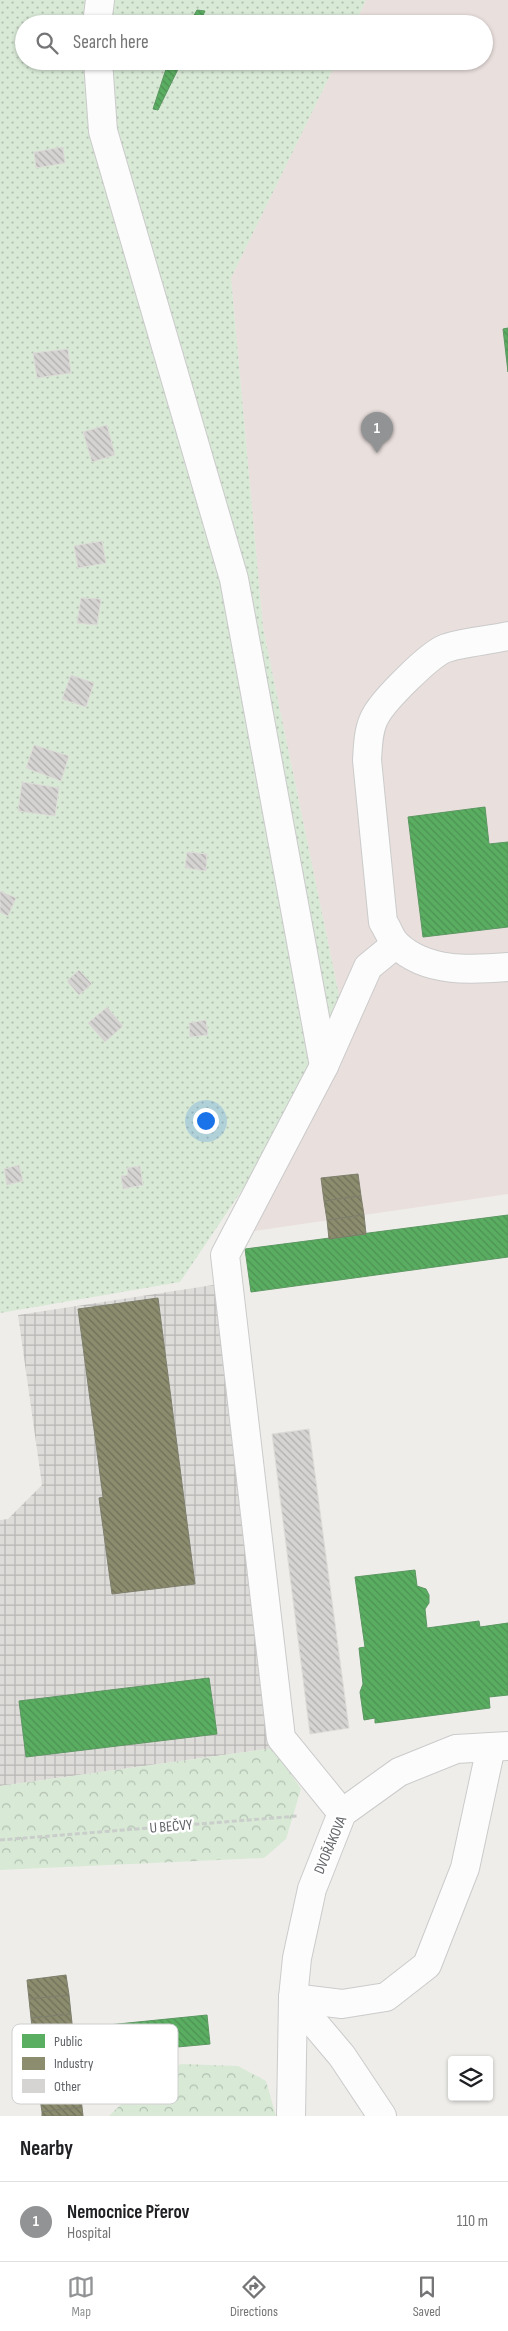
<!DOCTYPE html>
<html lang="en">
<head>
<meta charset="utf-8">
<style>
  :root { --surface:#fff; --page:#f2f2f2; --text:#202124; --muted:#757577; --line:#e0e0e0; --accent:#919394 }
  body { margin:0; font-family:"Sofia Sans Condensed",sans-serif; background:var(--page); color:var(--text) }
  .controls { position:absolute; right:15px; bottom:15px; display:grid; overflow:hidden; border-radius:5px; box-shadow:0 1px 4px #0004 }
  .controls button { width:45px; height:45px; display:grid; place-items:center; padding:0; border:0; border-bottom:1px solid var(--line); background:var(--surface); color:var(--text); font:25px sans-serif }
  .you { position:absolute; left:205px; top:1120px; width:18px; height:18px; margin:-12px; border:4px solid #fff; border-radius:50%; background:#1a73e8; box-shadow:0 0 0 8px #1a73e833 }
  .badge { display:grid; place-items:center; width:32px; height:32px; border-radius:50%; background:var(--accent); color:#fff; font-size:16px; font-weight:700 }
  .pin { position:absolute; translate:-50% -41px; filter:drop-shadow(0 1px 2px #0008) }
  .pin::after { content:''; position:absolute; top:26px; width:18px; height:15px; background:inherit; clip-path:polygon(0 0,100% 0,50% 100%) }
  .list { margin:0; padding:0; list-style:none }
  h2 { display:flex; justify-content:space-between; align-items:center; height:65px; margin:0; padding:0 20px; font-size:21px }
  h2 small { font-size:16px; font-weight:400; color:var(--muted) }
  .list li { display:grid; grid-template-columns:32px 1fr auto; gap:15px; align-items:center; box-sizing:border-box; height:80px; padding:0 20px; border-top:1px solid var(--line) }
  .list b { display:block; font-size:19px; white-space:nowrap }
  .list p { margin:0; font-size:16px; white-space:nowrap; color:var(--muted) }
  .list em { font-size:16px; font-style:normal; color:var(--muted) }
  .icon { flex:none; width:28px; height:28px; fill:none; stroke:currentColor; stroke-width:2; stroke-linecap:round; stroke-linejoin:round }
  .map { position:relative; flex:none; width:508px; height:2116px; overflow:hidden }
  .search { position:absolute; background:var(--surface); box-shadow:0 1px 4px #0004; left:15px; right:15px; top:15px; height:55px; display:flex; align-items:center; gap:12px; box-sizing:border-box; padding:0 18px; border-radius:28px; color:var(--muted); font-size:19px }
  .sheet { height:145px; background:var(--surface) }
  nav { display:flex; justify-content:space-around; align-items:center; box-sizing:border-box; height:70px; border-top:1px solid var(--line); background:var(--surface); font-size:14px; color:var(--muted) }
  nav a { display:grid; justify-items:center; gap:2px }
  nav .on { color:var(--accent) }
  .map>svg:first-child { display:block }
</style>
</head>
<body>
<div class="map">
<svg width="508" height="2116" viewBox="0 0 508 2116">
  <defs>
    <pattern id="industrial-grid" width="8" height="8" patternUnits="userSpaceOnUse" patternTransform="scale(1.25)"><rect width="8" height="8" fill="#dedcd9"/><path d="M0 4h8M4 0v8" fill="none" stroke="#b7b6b4"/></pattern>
    <pattern id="forest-crowns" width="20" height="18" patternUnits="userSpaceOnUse" patternTransform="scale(1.25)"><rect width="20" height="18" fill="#d8e9d6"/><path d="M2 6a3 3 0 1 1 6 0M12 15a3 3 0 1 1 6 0" fill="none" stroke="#b2c0b1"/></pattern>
    <pattern id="park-dots" width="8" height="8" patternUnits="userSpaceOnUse" patternTransform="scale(1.25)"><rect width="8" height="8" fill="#d8e9d6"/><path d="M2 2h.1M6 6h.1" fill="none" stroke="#b2c0b1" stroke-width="1.8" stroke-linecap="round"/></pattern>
    <pattern id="public-back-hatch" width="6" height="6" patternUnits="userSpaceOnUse" patternTransform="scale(1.25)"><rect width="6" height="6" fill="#5aae61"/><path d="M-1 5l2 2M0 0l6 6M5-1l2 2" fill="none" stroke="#4e9154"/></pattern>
    <pattern id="industry-back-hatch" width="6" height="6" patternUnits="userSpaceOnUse" patternTransform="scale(1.25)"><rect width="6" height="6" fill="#8c8c6e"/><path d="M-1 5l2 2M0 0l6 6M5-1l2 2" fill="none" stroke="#70705a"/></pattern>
    <pattern id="building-back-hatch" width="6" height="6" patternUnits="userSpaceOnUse" patternTransform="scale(1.25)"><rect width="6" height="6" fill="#d5d4d2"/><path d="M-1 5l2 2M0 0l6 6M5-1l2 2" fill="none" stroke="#b0afae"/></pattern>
  </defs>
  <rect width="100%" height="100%" fill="#eeede9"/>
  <path fill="url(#industrial-grid)" d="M220,1284L274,1748L0,1786V1520L8,1519L42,1485L18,1315Z"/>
  <path fill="#e9dfdd" d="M366,0H508V1194L254,1231L347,1034L263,628L231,278L337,61H484V24H355Z"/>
  <g fill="url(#forest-crowns)">
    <path d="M274,1748L301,1789L286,1839L264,1858L0,1870V1786Z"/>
    <path d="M181,2064L238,2066L266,2081L276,2116H109L143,2083Z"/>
  </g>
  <path fill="url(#park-dots)" d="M0,0H366L355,24H24V61H337L231,278L263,628L347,1034L180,1282L0,1313Z"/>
  <g fill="url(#public-back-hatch)" stroke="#5c9762">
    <path d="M197,10L205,11L199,24H189Z"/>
    <path d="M162,61H182L158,110L153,109L167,66Z"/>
    <path d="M508,328V372L503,329Z"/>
    <path d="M485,807L489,844L508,842V927L423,937L408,817Z"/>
    <path d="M508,1215V1257L251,1292L245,1249Z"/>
    <path d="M415,1570L417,1586L426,1589L429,1595V1603L425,1609L427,1628L479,1621L480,1627L508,1623V1695L489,1697L490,1708L375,1723V1718L364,1720L360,1692L363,1684L359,1648L365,1647L355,1577Z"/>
    <path d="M209,1678L217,1734L26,1757L19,1701Z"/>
    <path d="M207,2015L210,2044L101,2054L98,2026Z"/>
  </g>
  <g fill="url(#industry-back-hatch)" stroke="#7e7f6c">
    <path d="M358,1174L361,1196L324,1201L321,1178Z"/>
    <path d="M361,1196L364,1215L327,1220L324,1201Z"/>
    <path d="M364,1215L366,1234L329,1239L327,1220Z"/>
    <path d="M158,1298L195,1584L112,1594L99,1498L103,1497L78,1309Z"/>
    <path d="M66,1975L69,1995L29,1999L27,1980Z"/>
    <path d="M69,1995L71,2014L31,2018L29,1999Z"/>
    <path d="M71,2014L73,2032L33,2036L31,2018Z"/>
    <path d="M80,2088L82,2107L42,2112L39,2092Z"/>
    <path d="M82,2107L83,2116H42V2112Z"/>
  </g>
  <g fill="url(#building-back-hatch)" stroke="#dddcd8">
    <path d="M63,147L65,163L36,168L34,152Z"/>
    <path d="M68,349L71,373L37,378L33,353Z"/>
    <path d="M107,425L115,455L92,462L83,432Z"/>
    <path d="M102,541L106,563L78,568L74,546Z"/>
    <path d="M81,598L101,599L97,625L77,623Z"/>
    <path d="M71,675L94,683L86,707L62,699Z"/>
    <path d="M34,745L69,756L61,781L26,768Z"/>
    <path d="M22,782L59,788L55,816L18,811Z"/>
    <path d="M187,852L207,854L206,871L185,868Z"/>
    <path d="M0,891L16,898L8,916L0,912Z"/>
    <path d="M79,970L92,984L79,995L67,981Z"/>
    <path d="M107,1007L123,1026L105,1042L88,1023Z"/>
    <path d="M206,1020L208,1035L190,1037L189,1023Z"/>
    <path d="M19,1165L23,1181L7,1185L4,1169Z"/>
    <path d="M140,1166L143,1185L123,1189L121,1176L128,1175L127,1168Z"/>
    <path d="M309,1429L349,1728L310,1734L272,1434Z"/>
  </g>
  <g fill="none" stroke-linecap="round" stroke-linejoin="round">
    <g stroke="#cbcbcb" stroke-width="30">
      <g id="minor">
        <path d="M97,24L100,0"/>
        <path d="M98,61L103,131L234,579L324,1066"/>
        <path d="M508,636C492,640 457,643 444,649C428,656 385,699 376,715C368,728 368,746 367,760L383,922C388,929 391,940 397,945C427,973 471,970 508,967"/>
        <path d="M342,1813L281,1738L225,1255L324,1066L368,967L396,944"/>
        <path d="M293,1998L342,2004L386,1997L427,1965L465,1868L491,1747"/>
        <path d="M293,1998L342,2056L382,2116"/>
        <path d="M291,2116L293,1998L297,1958L312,1889L342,1813L399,1772L456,1749L508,1746"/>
      </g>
    </g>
    <path stroke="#cacecb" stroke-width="3" stroke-dasharray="5 2.5" stroke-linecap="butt" d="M0,1840L298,1816"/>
    <use href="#minor" stroke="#fcfcfc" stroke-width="28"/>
  </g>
  <g text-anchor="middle" stroke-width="5" stroke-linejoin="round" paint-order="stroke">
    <g font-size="15" fill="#5f6266" stroke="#fff">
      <text transform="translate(171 1826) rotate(-5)" y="5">U BEČVY</text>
      <text transform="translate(330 1845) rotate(-67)" y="5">DVOŘÁKOVA</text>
    </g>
  </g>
  <rect x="12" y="2024" width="166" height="80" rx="8" fill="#fff" stroke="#cfd0d1" stroke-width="1"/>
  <rect x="22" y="2034" width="23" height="14" fill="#5aae61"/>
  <rect x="22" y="2057" width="23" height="13" fill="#8c8c6e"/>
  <rect x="22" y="2079" width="23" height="14" fill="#d5d4d2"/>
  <g font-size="14" fill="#5f6266">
    <text x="54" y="2046">Public</text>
    <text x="54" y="2068">Industry</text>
    <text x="54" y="2091">Other</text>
  </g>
</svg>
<div class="controls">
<button><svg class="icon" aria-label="layers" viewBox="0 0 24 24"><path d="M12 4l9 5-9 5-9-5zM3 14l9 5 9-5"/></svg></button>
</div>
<div class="you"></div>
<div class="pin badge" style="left:377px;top:453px">1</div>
<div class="search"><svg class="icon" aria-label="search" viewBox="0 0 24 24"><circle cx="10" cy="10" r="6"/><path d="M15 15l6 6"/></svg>Search here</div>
</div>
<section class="sheet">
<h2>Nearby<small></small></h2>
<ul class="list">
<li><span class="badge">1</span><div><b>Nemocnice Přerov</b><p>Hospital</p></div><em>110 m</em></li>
</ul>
</section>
<nav>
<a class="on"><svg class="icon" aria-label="map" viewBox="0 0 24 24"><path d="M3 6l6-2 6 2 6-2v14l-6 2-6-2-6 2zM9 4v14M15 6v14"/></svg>Map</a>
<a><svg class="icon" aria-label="directions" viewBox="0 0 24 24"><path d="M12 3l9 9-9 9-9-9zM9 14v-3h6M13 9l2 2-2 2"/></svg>Directions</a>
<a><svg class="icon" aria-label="saved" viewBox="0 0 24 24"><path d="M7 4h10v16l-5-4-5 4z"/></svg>Saved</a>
</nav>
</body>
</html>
